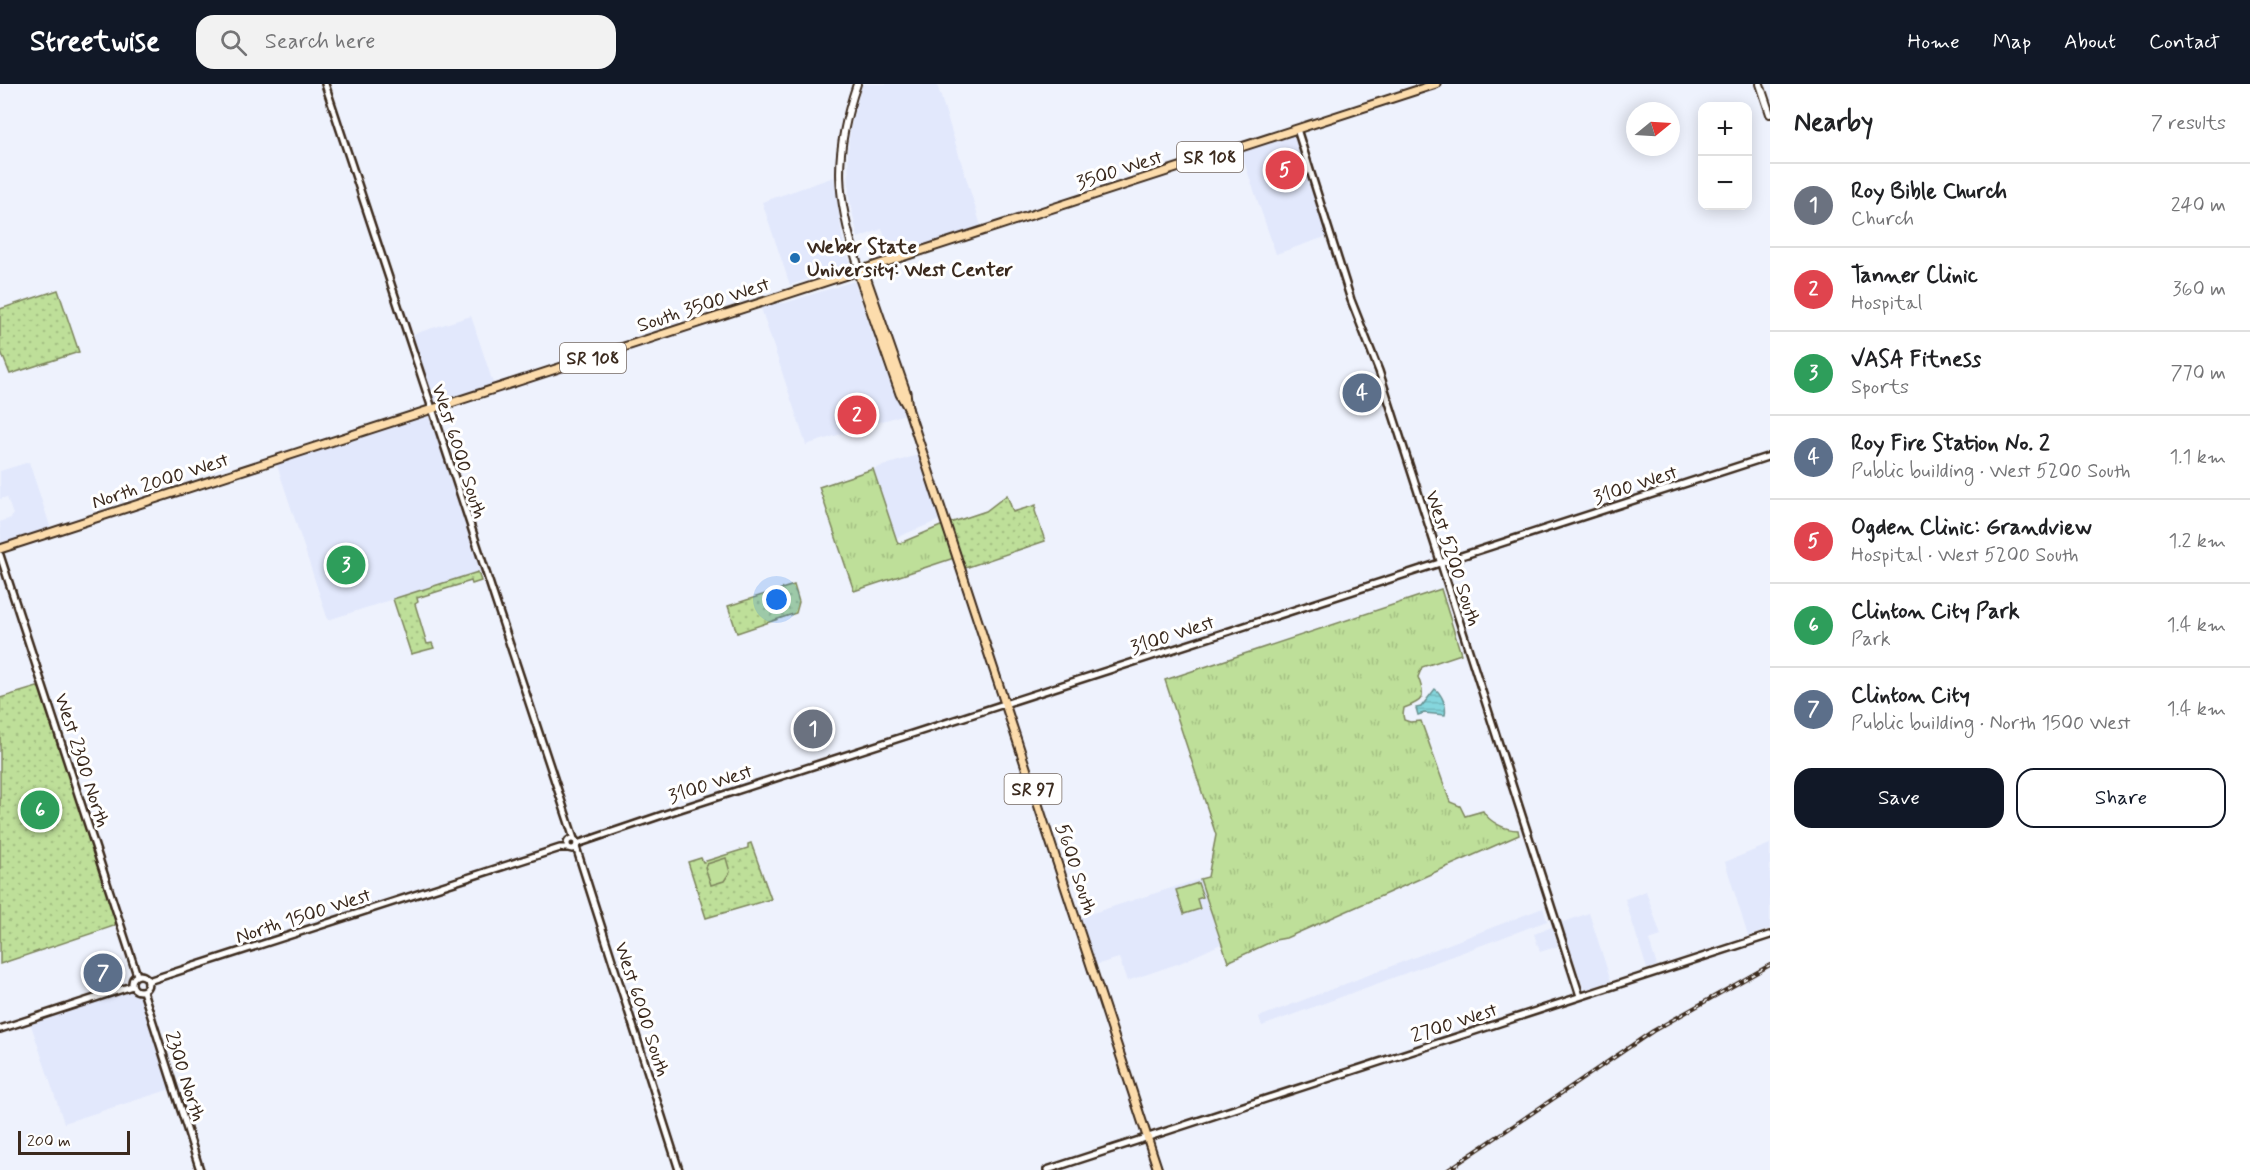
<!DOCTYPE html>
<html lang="en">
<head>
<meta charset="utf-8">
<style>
  :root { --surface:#fff; --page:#f2f2f2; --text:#202124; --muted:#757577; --line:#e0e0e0; --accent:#111827 }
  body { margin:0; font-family:Mynerve,sans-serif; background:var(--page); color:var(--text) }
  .controls { position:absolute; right:18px; top:18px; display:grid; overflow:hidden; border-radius:12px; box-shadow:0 3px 15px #0003 }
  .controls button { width:54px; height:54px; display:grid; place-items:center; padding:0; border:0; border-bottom:2px solid var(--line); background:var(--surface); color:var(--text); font:30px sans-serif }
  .compass { position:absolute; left:1626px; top:18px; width:54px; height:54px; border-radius:50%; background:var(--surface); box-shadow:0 3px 15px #0003; rotate:72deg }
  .scale { position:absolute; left:18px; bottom:15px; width:112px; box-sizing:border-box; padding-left:6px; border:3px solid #3b2a1e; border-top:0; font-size:16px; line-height:21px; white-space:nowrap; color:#3b2a1e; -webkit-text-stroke:4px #fff; paint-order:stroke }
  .you { position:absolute; left:777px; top:516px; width:21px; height:21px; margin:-15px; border:4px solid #fff; border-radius:50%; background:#1a73e8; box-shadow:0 0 0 9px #1a73e833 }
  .badge { display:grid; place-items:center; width:39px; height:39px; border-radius:50%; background:var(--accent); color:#fff; font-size:20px; font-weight:700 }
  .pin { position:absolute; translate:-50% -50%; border:3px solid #fff; box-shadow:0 2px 6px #0006 }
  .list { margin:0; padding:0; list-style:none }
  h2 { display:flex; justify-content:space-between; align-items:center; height:78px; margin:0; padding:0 24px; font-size:26px }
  h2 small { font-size:20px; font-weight:400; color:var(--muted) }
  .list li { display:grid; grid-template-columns:39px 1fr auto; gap:18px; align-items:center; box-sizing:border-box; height:84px; padding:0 24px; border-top:2px solid var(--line) }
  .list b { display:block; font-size:22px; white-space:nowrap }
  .list p { margin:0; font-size:20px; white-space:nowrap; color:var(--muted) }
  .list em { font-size:20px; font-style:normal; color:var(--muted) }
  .actions { display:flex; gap:12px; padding:18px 24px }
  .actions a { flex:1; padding:14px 0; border:2px solid var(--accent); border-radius:18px; text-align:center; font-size:21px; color:var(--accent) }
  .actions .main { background:var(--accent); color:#fff }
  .icon { flex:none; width:33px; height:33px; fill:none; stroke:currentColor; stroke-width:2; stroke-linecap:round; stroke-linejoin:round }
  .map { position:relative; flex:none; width:1770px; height:1086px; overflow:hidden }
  header { display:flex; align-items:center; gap:36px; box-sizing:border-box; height:84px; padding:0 30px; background:var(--accent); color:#fff }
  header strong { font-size:28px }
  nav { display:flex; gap:33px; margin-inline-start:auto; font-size:21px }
  .search { width:420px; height:54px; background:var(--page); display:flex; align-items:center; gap:15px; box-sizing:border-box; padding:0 21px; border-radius:18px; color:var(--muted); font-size:22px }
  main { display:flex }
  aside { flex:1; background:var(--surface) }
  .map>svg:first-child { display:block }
</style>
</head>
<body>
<header>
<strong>Streetwise</strong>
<div class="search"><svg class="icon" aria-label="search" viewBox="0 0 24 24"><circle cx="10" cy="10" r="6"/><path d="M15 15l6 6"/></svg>Search here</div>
<nav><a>Home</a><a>Map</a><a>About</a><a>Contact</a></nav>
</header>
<main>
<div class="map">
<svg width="1770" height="1086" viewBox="0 0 1770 1086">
  <defs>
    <pattern id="grass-tufts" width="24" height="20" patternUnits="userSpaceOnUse" patternTransform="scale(1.5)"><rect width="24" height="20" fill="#bedf99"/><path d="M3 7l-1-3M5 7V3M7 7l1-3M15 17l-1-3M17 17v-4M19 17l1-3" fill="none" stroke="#a4c083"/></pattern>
    <pattern id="park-dots" width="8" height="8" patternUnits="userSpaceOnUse" patternTransform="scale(1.5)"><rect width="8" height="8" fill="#bedf99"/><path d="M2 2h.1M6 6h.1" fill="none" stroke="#a4c083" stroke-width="1.8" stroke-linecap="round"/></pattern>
    <pattern id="water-rules" width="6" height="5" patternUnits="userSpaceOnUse" patternTransform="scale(1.5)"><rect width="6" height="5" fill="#85d6dd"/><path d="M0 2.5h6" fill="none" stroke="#74b8bd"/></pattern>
  </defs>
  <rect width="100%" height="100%" fill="#eef2fd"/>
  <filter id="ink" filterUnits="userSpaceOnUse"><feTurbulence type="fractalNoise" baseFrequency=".0167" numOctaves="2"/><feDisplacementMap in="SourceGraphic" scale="12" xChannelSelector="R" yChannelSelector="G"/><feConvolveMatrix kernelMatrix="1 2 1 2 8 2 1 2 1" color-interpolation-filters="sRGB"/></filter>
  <g filter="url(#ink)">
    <g fill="#e2e8fc">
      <path d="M862,0H937L982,145L892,174L882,145L858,154L849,113L848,65L850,45Z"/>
      <path d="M1298,47L1331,151L1276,170L1240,66Z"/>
      <path d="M834,93L843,157L851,182L790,201L762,118Z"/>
      <path d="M854,197L885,285L905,330L806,361L761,224L776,219H785Z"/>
      <path d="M471,232L494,302L431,322L410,251Z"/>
      <path d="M429,329L481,487L328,536L276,378Z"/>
      <path d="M921,370L942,435L895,454L873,385Z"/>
      <path d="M29,378L51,445L1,462L0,438L11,434L13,431L7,413L0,415V387Z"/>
      <path d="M1770,760V845L1748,852L1725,778Z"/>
      <path d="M1200,795L1221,860L1180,879L1127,897L1119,874L1095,881L1077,834Z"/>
      <path d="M1646,807L1661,852L1649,856L1657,882L1647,885L1625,815Z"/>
      <path d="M1543,824L1547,837L1262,942L1259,933Z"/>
      <path d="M1589,829L1611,897L1584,906L1561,839Z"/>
      <path d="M1552,843L1558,862L1540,868L1534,850Z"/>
      <path d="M131,906L134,909L141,911L171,1005L64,1039L30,938Z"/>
    </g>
    <g fill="url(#grass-tufts)" stroke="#7c845c" stroke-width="1.5">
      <path d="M873,385L898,460L943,441L954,474L854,507L819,403Z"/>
      <path d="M1441,505L1461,570L1422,583L1418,593C1426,613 1424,617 1404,624L1403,631L1404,636L1410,638L1421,637L1450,718L1460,722L1465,732L1483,727C1489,738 1505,746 1518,746L1519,751L1286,854L1275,856L1228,878L1200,795L1208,793L1216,751L1165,596Z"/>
    </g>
    <g fill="url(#park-dots)" stroke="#7c845c" stroke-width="1.5">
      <path d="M58,206L79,268L10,290L0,265V225Z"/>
      <path d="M1007,411L1013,428L1036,421L1035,427L1045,457L965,484L950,439L986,427Z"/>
      <path d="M478,488L481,497L472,500L471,497L417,514L418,518L415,520L427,560L432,559L434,564L411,570L393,515Z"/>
      <path d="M794,501L799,518L796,529L737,549L728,522Z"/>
      <path d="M37,603L41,605L116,838L114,842L0,880V614Z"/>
      <path d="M751,759L771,815L706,834L688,778L701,774L703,778L748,764V760Z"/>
    </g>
    <g fill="#bedf99" stroke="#7c845c" stroke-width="1.5">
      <path d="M726,774L730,788L724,797L711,801L705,783L707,780Z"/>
      <path d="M1198,799L1203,813L1197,815L1200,825L1184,830L1176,806Z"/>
    </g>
    <path fill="url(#water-rules)" stroke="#679191" stroke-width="1.5" d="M1435,605C1442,610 1447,623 1445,631L1424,629L1418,631L1416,624L1421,623Z"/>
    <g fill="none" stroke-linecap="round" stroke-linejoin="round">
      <g stroke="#3b2a1e" stroke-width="10">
        <g id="tertiary">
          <path d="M325,0L574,755"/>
          <path d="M1297,45L1351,216L1379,287L1580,912"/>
          <path d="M0,471L137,891"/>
          <circle cx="572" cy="760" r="5"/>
          <path d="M577,760L677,726L1770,372"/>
          <path d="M576,763L679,1086"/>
          <circle cx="140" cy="899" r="8"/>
          <path d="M148,897L560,764H568"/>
          <path d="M143,907L200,1086"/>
          <path d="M0,945L132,902"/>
          <path d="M1047,1086L1770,851"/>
        </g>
      </g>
      <g stroke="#3b2a1e" stroke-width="10">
        <g id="secondary">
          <path d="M857,0C832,73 836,115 860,187"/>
          <path d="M1760,0L1770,30"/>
        </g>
      </g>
      <g stroke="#3b2a1e" stroke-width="11">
        <g id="primary">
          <path d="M860,187L866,193L906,308L908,324L900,310L860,195Z"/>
          <path d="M908,324L1158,1086"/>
          <path d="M0,465L1436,0"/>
        </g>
      </g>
      <use href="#tertiary" stroke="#fff" stroke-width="5"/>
      <use href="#secondary" stroke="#fff" stroke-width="6"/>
      <use href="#primary" stroke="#fcdcac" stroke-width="7"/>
      <g stroke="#3b2a1e" stroke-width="4">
        <path id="rail" d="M1448,1086L1653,947L1770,881"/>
      </g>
      <use href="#rail" stroke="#fff" stroke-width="1.5" stroke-dasharray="4.5" stroke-linecap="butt"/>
    </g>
  </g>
  <circle fill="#1f6fb2" stroke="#fff" stroke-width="2" cx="795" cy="174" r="6"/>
  <g text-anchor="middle" stroke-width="6" stroke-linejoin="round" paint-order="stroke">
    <g fill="#fff" stroke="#766a62" stroke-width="1.5">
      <rect x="1177" y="58" width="66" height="30" rx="4.5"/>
      <rect x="560" y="259" width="66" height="30" rx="4.5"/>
      <rect x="1004.5" y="690" width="57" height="30" rx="4.5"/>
    </g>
    <g font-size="18" font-weight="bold" fill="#3b2a1e">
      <text x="1210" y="79">SR 108</text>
      <text x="593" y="280">SR 108</text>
      <text x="1033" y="711">SR 97</text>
    </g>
    <g font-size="20" fill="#3b2a1e" stroke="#fff">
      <text transform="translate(1119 85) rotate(-18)" y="7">3500 West</text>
      <text transform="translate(703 220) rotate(-18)" y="7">South 3500 West</text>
      <text transform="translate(460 367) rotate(72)" y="7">West 6000 South</text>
      <text transform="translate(160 396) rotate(-18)" y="7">North 2000 West</text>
      <text transform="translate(1635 400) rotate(-18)" y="7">3100 West</text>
      <text transform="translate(1454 474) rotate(72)" y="7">West 5200 South</text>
      <text transform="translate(1172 550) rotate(-18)" y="7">3100 West</text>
      <text transform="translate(83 676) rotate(72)" y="7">West 2300 North</text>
      <text transform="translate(710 699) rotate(-18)" y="7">3100 West</text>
      <text transform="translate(1077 785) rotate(72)" y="7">5600 South</text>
      <text transform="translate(303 831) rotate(-18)" y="7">North 1500 West</text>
      <text transform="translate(643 925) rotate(72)" y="7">West 6000 South</text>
      <text transform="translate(1454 938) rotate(-18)" y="7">2700 West</text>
      <text transform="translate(186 992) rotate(72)" y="7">2300 North</text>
    </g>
    <g font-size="20" font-weight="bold" fill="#3b2a1e" stroke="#fff" text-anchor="start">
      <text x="807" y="169">Weber State<tspan x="807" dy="23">University: West Center</tspan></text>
    </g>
  </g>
</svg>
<div class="controls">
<button>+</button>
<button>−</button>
</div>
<svg class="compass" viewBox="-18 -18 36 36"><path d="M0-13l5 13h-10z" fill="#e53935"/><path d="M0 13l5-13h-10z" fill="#757577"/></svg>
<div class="scale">200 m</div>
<div class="you"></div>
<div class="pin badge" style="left:813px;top:645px;background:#6b7280">1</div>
<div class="pin badge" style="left:857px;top:331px;background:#e0444e">2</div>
<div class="pin badge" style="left:346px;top:481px;background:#2e9e5b">3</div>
<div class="pin badge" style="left:1362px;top:309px;background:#5c6f8a">4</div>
<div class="pin badge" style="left:1285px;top:86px;background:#e0444e">5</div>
<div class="pin badge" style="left:40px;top:726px;background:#2e9e5b">6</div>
<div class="pin badge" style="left:103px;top:889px;background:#5c6f8a">7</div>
</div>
<aside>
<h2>Nearby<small>7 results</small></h2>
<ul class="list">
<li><span class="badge" style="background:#6b7280">1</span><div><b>Roy Bible Church</b><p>Church</p></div><em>240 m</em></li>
<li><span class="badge" style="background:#e0444e">2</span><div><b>Tanner Clinic</b><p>Hospital</p></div><em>360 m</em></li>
<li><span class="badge" style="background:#2e9e5b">3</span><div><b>VASA Fitness</b><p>Sports</p></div><em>770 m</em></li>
<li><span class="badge" style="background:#5c6f8a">4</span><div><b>Roy Fire Station No. 2</b><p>Public building · West 5200 South</p></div><em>1.1 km</em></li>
<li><span class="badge" style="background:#e0444e">5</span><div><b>Ogden Clinic: Grandview</b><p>Hospital · West 5200 South</p></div><em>1.2 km</em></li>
<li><span class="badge" style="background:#2e9e5b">6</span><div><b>Clinton City Park</b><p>Park</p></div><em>1.4 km</em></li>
<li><span class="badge" style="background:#5c6f8a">7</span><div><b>Clinton City</b><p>Public building · North 1500 West</p></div><em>1.4 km</em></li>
</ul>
<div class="actions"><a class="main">Save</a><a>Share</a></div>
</aside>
</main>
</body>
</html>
